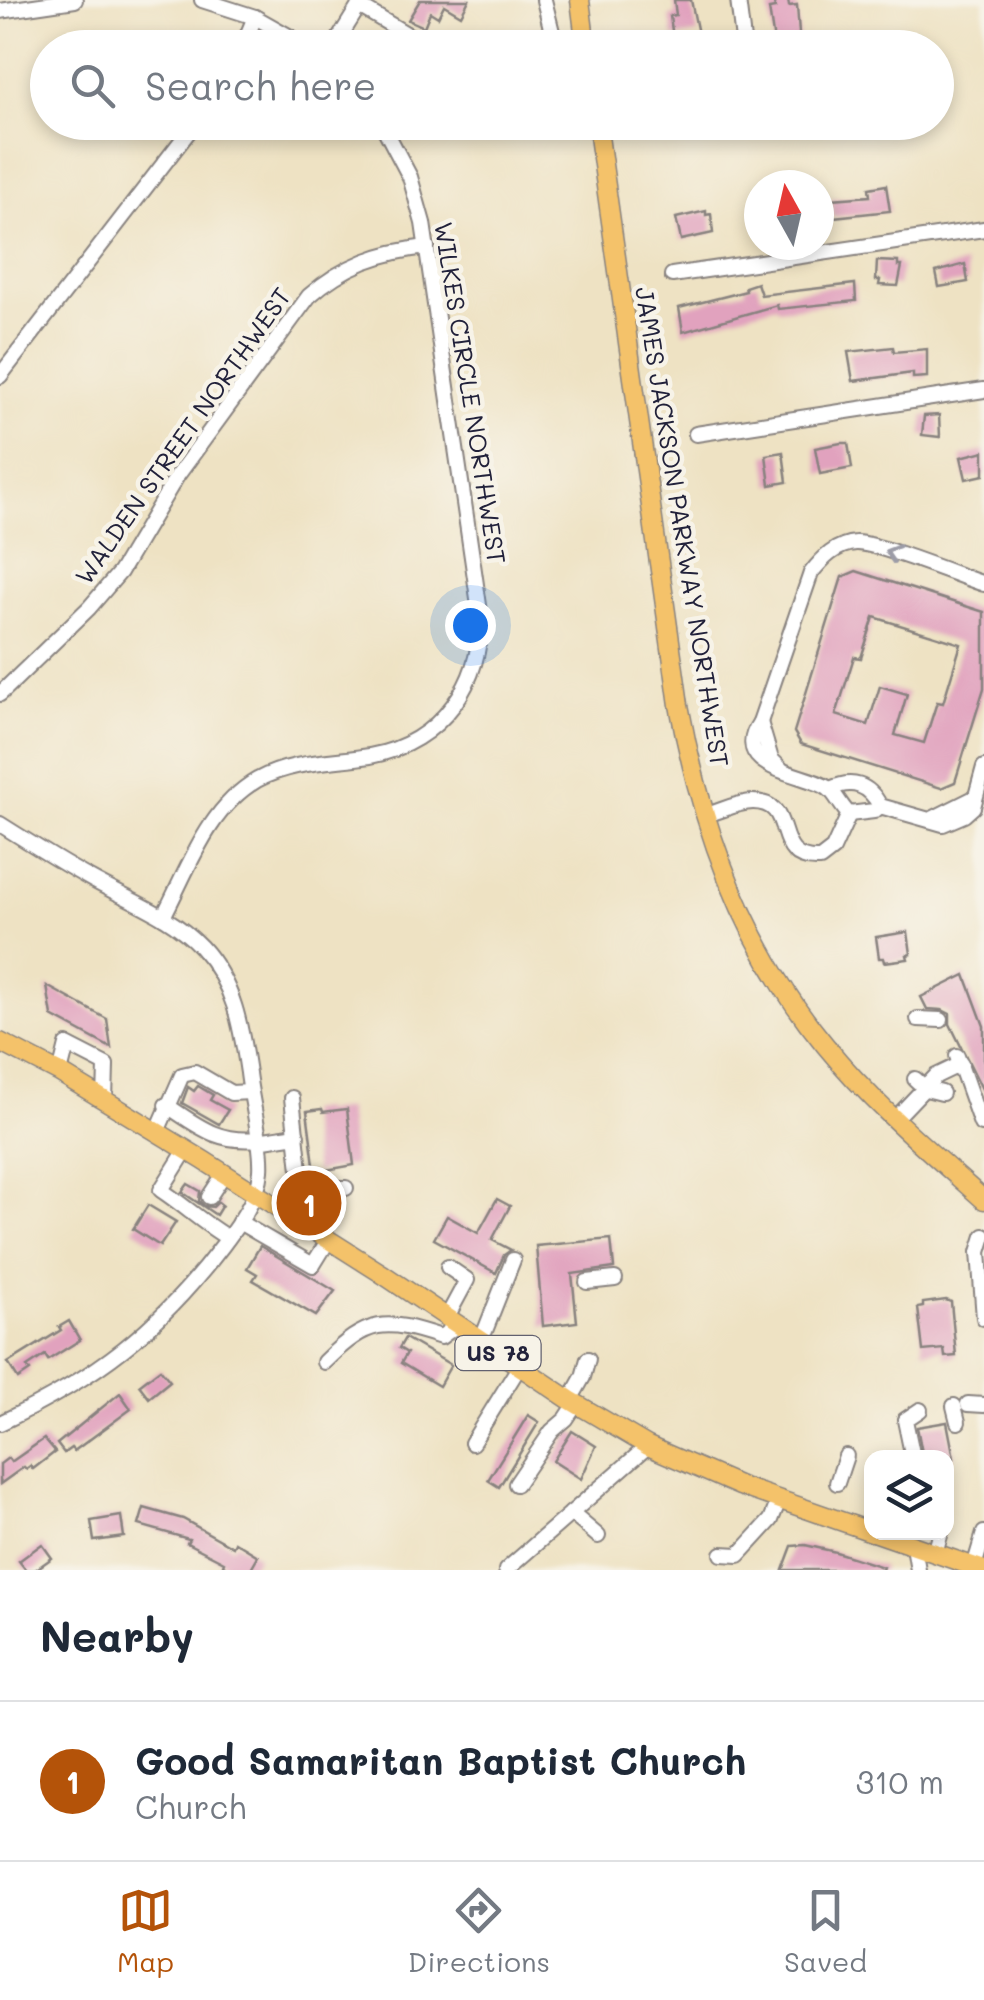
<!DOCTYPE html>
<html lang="en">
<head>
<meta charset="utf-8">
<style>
  :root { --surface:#fff; --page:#f6f6f7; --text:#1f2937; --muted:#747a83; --line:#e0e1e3; --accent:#b45309 }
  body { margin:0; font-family:Mali,sans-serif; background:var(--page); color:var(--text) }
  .controls { position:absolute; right:30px; bottom:30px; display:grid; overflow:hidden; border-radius:20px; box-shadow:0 5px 15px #0003 }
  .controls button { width:90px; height:90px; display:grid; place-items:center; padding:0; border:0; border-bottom:2px solid var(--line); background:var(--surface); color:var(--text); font:50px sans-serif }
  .compass { position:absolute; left:744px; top:170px; width:90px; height:90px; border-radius:50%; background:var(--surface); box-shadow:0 5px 15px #0003; rotate:352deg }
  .you { position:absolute; left:470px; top:625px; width:35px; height:35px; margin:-25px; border:8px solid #fff; border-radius:50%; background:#1a73e8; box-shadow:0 0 0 15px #1a73e833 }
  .badge { display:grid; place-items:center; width:65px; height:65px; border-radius:50%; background:var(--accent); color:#fff; font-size:32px; font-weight:700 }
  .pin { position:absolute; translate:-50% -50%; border:5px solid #fff; box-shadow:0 2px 10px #0006 }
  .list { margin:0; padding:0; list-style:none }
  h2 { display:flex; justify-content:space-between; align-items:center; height:130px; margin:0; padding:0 40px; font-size:42px }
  h2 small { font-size:32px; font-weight:400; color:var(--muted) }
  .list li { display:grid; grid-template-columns:65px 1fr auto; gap:30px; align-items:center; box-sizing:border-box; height:160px; padding:0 40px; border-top:2px solid var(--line) }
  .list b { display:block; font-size:38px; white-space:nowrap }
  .list p { margin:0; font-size:32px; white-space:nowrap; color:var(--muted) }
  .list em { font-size:32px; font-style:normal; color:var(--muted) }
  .icon { flex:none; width:55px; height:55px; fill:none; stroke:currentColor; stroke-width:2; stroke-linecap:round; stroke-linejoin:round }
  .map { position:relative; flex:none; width:984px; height:1570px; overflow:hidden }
  .search { position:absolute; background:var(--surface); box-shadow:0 5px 15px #0003; left:30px; right:30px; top:30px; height:110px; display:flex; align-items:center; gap:25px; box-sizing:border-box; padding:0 35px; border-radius:55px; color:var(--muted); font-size:38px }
  .sheet { height:290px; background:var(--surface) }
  nav { display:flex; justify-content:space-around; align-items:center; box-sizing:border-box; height:140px; border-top:2px solid var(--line); background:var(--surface); font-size:28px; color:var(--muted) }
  nav a { display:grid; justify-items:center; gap:5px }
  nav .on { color:var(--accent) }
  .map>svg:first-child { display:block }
</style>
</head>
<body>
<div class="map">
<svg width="984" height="1570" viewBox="0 0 984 1570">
  <rect width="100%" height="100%" fill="#f7f3e8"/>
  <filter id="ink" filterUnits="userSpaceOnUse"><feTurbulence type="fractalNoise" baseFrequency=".01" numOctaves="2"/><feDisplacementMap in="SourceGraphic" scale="20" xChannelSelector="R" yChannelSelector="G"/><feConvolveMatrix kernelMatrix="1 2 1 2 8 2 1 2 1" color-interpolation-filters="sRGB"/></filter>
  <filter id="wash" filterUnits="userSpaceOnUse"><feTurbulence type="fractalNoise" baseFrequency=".0048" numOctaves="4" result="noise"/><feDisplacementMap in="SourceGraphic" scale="40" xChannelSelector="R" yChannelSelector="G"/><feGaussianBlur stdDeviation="2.25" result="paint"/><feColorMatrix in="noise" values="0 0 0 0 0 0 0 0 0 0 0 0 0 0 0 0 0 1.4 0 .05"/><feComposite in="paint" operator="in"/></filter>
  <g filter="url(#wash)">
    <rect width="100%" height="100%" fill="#eee2c3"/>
    <g id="blocks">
      <g fill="#e1a2be" fill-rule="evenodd">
        <path d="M420,0H469L461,15L444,5L438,17L430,12L424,27L408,20Z"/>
        <path d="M674,0H691L698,34L673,38L670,16L676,15Z"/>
        <path d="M773,0H788L789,6L797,5L800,48H775L769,9L775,8Z"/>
        <path d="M886,185L890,211L833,217L832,199L870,196L869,188Z"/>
        <path d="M706,211V215L711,214L713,233L681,240L676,218Z"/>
        <path d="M877,261L898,262V266H902L898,286L879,285L880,280H876Z"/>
        <path d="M965,264L968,282L939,287L936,272Z"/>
        <path d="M757,283L761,295L855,284L856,301L778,309L777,305L683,332L679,308L746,291L745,287Z"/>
        <path d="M893,347L894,352L927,349V377L913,378V373L853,381L848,352Z"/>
        <path d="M939,415L940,437L922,435L924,416Z"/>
        <path d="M841,443H848L852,468L820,474L815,448Z"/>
        <path d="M984,451V475L966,479L961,457Z"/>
        <path d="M783,452L787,482L770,485L766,455Z"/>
        <path d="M856,571L984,612V688L955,782L941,788L801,744L794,732L842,577ZM874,617L961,644L943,703L937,702L924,743L895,735L907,694L880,686L868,725L836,715L854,657L861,658Z"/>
        <path d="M908,932L911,954L907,955L908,959L884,962L883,958H879L876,937Z"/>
        <path d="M965,975L984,1026V1093L950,1024V1014L942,1010L927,1009L921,997Z"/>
        <path d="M47,986L107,1019L111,1048L52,1016Z"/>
        <path d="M198,1086L213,1095L210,1100L228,1110L219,1124L182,1103L188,1087L194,1091Z"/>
        <path d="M322,1109L323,1112L347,1109L354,1165L315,1172L307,1111Z"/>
        <path d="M188,1184L200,1191L199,1201L204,1206L213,1207L218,1202L222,1205L216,1215L182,1192Z"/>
        <path d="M497,1199L510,1206L492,1240L511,1250L504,1255L496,1273L434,1239L447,1216L478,1233Z"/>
        <path d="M148,1205L176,1222L160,1246L133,1229Z"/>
        <path d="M611,1239L614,1268L572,1274L577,1322L543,1326L536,1246Z"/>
        <path d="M260,1246L335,1291L316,1316L253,1280L257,1274L247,1268Z"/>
        <path d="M946,1300L951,1302L956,1356L945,1357L944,1349L923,1351L918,1308L923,1307V1303Z"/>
        <path d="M69,1321L80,1340L48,1360L45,1355L27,1367L30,1371L18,1379L8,1363L61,1330L59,1327Z"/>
        <path d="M405,1338L451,1365L439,1386L401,1363L407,1353L399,1348Z"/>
        <path d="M160,1369L170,1381L149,1398L139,1385Z"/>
        <path d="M120,1393L131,1409L74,1451L71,1448L64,1453L57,1444Z"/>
        <path d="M528,1415L539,1422L499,1487L488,1480Z"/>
        <path d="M947,1422L954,1458H923L917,1427Z"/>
        <path d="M572,1431L596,1446L581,1479L553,1461Z"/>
        <path d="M44,1439L55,1452L33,1469L30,1466L26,1469L24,1467L0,1484V1464L8,1458L11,1462Z"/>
        <path d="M144,1508L183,1519L233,1547L235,1542L258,1556L250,1570H232L223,1565L224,1562L187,1543L189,1539L139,1525Z"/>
        <path d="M121,1516L124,1537L94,1541L91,1521Z"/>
        <path d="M42,1544L52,1558L35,1570H26L19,1561Z"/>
        <path d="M805,1545L836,1552L883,1567L882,1570H783L792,1546Z"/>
      </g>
    </g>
  </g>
  <g filter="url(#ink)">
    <use href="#blocks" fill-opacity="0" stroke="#88827f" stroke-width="2.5"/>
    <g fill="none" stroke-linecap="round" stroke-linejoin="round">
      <g stroke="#88827f" stroke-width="18">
        <g id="minor">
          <path d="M202,0L255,17L310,48"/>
          <path d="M544,0L556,48"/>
          <path d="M738,0L744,48"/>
          <path d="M0,11L75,0"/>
          <path d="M242,48L255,17"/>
          <path d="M333,48L359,6L430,48"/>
          <path d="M672,275L984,229"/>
          <path d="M0,376L196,122"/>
          <path d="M696,434L984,390"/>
          <path d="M0,694L89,608L120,572L177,476L309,296C344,265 381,252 427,247"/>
          <path d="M760,722L771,759L781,769"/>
          <path d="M830,789C852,779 869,784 880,806"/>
          <path d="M849,814L874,811L880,806L943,824L964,815L973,807L984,767"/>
          <path d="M706,815C721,811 738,802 753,802C799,802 768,862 820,859L833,849L849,814C841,807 836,794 829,789C810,773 727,771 760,722L811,573C822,559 836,544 856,543C876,542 959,576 984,584"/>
          <path d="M930,820L974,798"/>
          <path d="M0,824C30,843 60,862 91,879C128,900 171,915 201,947C234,983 241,1026 248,1073C251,1100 263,1145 261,1171C259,1197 238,1225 223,1245C159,1330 96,1378 0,1423"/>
          <path d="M163,917C188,870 208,808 257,780C291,761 333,762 370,756C441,743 484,682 480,612L423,223L410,177L381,122"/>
          <path d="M918,1019L941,1020"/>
          <path d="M957,1056L981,1124"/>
          <path d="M60,1073L67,1045L106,1065L105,1101"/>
          <path d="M915,1079L926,1089L942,1093"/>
          <path d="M292,1098L300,1170L314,1188H346"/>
          <path d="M166,1105C198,1126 217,1143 257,1139"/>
          <path d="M895,1119L936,1076L961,1064"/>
          <path d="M157,1132L182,1075L195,1072L231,1093L250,1092"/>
          <path d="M257,1141L297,1135"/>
          <path d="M186,1150L161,1190C185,1206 204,1224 228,1238"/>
          <path d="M209,1197L224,1174"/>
          <path d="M239,1222L313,1265L329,1239"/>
          <path d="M984,1236L979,1252L984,1318"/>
          <path d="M587,1282L615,1279"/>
          <path d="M447,1317L467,1280L448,1267"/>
          <path d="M481,1341L513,1260"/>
          <path d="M324,1362C368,1319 384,1318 441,1337L457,1325"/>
          <path d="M570,1400L583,1377L588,1359"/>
          <path d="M968,1404L984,1405"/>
          <path d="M954,1406L958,1422"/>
          <path d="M472,1443L519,1367"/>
          <path d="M913,1458L905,1420L920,1410"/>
          <path d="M837,1483L846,1456"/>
          <path d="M516,1484L552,1431L566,1419L576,1404"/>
          <path d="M571,1513L598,1536"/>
          <path d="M914,1546L918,1570"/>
          <path d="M935,1553L941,1532"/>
          <path d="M722,1554L739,1555L771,1520L779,1500"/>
          <path d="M506,1570L648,1446"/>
          <path d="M973,1570L984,1533"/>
        </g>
      </g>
      <g stroke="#88827f" stroke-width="21">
        <g id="major">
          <path d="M580,0L586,48"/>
          <path d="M597,122L679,705C701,828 744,947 825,1045C872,1103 929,1151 984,1200"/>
          <path d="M0,1042L60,1073L203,1160L381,1273L570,1400L648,1446L740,1486L872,1532"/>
          <path d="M874,1532L984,1570"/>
        </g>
      </g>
      <use href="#minor" stroke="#fff" stroke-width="14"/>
      <use href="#major" stroke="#f4c26a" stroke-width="18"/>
    </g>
    <defs><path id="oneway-chevron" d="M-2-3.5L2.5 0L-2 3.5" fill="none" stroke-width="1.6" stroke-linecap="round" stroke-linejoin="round" transform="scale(2.5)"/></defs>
    <use stroke="#9c9ca7" href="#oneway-chevron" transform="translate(892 553) rotate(-162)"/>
  </g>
  <g text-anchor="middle" stroke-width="9" stroke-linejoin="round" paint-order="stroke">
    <rect fill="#f7f3e8" stroke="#62616f" stroke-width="2.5" x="455.5" y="1336" width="85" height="34" rx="8"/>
    <g font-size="22" font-weight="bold" fill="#22223b">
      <text x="498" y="1361">US 78</text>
    </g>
    <g font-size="25" fill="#22223b" stroke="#f7f3e8">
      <text transform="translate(470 393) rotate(81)" y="9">WILKES CIRCLE NORTHWEST</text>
      <text transform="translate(183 436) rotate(-55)" y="9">WALDEN STREET NORTHWEST</text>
      <text transform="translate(682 527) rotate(81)" y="9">JAMES JACKSON PARKWAY NORTHWEST</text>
    </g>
  </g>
</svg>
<div class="controls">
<button><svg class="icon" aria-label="layers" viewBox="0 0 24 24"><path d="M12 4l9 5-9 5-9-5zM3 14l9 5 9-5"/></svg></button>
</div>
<svg class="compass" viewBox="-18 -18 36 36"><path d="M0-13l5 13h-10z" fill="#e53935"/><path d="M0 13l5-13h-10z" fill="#747a83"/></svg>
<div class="you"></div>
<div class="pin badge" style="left:309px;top:1203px">1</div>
<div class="search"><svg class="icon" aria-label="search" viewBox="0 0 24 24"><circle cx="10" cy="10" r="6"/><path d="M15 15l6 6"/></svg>Search here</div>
</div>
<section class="sheet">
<h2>Nearby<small></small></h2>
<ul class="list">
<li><span class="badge">1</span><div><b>Good Samaritan Baptist Church</b><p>Church</p></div><em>310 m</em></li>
</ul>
</section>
<nav>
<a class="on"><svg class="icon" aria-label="map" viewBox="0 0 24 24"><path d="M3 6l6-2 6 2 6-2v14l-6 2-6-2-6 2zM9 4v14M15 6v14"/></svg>Map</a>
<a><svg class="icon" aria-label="directions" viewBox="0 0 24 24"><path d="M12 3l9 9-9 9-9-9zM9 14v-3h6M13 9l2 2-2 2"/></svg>Directions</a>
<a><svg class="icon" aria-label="saved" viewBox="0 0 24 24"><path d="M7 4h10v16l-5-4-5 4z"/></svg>Saved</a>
</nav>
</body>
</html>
